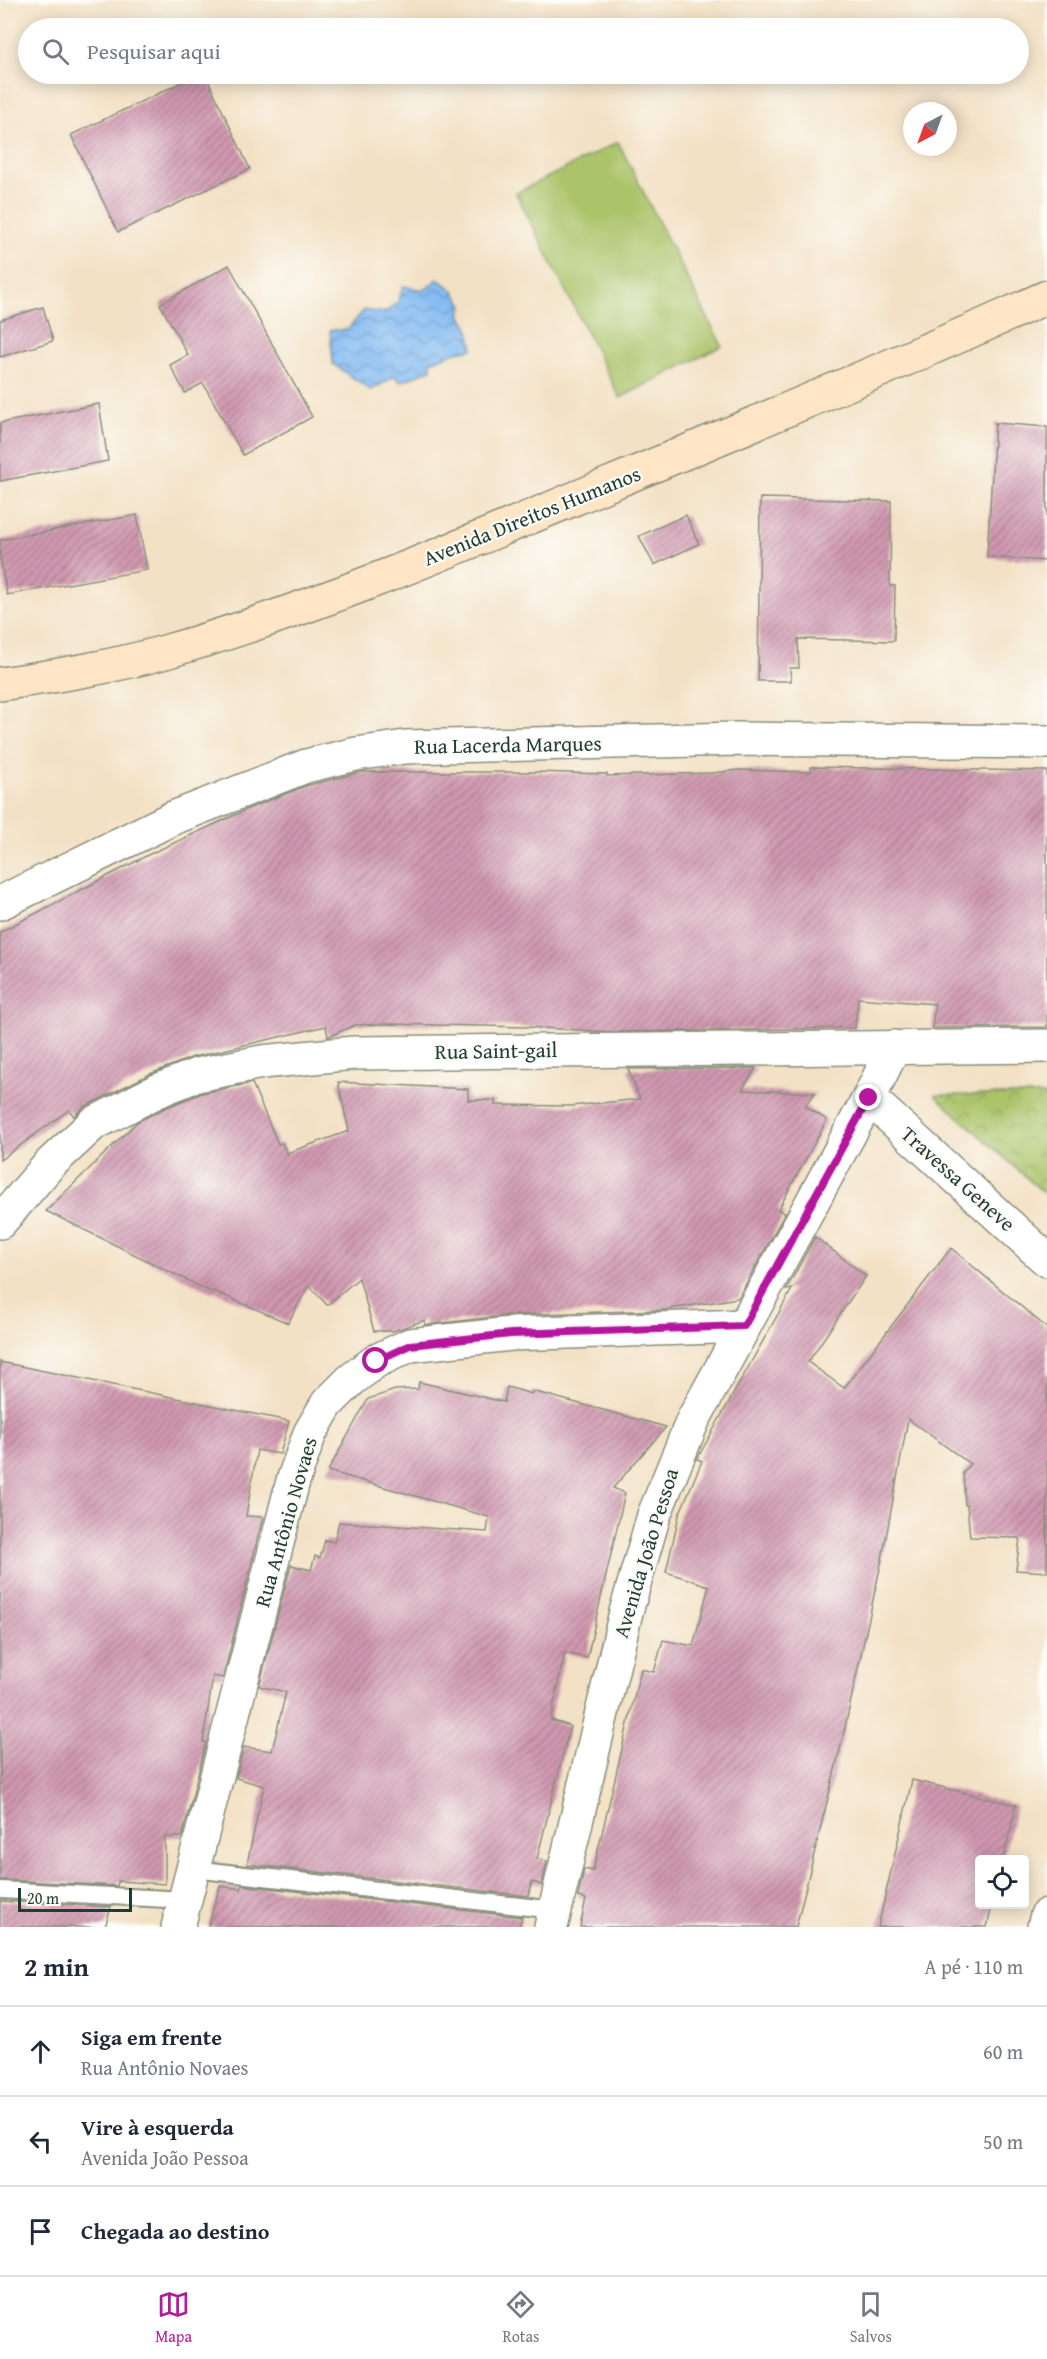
<!DOCTYPE html>
<html lang="pt">
<head>
<meta charset="utf-8">
<style>
  :root { --surface:#fff; --page:#f6f6f7; --text:#1f2937; --muted:#747a83; --line:#e0e1e3; --accent:#b5179e }
  body { margin:0; font-family:"Gentium Book Plus",serif; background:var(--page); color:var(--text) }
  .controls { position:absolute; right:18px; bottom:18px; display:grid; overflow:hidden; border-radius:6px; box-shadow:0 3px 15px #0003 }
  .controls button { width:54px; height:54px; display:grid; place-items:center; padding:0; border:0; border-bottom:2px solid var(--line); background:var(--surface); color:var(--text); font:30px sans-serif }
  .compass { position:absolute; left:903px; top:102px; width:54px; height:54px; border-radius:50%; background:var(--surface); box-shadow:0 3px 15px #0003; rotate:221deg }
  .scale { position:absolute; left:18px; bottom:15px; width:114px; box-sizing:border-box; padding-left:6px; border:3px solid #1f3d34; border-top:0; font-size:16px; line-height:21px; white-space:nowrap; color:#1f3d34; -webkit-text-stroke:4px #fdfcf7; paint-order:stroke }
  .stop { position:absolute; width:18px; height:18px; margin:-14px; border:4px solid #b5179e; border-radius:50%; background:#fff }
  .stop.end { background:#b5179e; border-color:#fff; box-shadow:0 2px 6px #0008 }
  .list { margin:0; padding:0; list-style:none }
  h2 { display:flex; justify-content:space-between; align-items:center; height:78px; margin:0; padding:0 24px; font-size:26px }
  h2 small { font-size:20px; font-weight:400; color:var(--muted) }
  .list li { display:grid; grid-template-columns:39px 1fr auto; gap:18px; align-items:center; box-sizing:border-box; height:90px; padding:0 24px; border-top:2px solid var(--line) }
  .list b { display:block; font-size:22px; white-space:nowrap }
  .list p { margin:0; font-size:20px; white-space:nowrap; color:var(--muted) }
  .list em { font-size:20px; font-style:normal; color:var(--muted) }
  .icon { flex:none; width:33px; height:33px; fill:none; stroke:currentColor; stroke-width:2; stroke-linecap:round; stroke-linejoin:round }
  .map { position:relative; flex:none; width:1047px; height:1927px; overflow:hidden }
  .search { position:absolute; background:var(--surface); box-shadow:0 3px 15px #0003; left:18px; right:18px; top:18px; height:66px; display:flex; align-items:center; gap:15px; box-sizing:border-box; padding:0 21px; border-radius:33px; color:var(--muted); font-size:22px }
  .sheet { height:348px; background:var(--surface) }
  nav { display:flex; justify-content:space-around; align-items:center; box-sizing:border-box; height:84px; border-top:2px solid var(--line); background:var(--surface); font-size:16px; color:var(--muted) }
  nav a { display:grid; justify-items:center; gap:3px }
  nav .on { color:var(--accent) }
  .map>svg:first-child { display:block }
</style>
</head>
<body>
<div class="map">
<svg width="1047" height="1927" viewBox="0 0 1047 1927">
  <defs>
    <pattern id="park-crowns" width="20" height="18" patternUnits="userSpaceOnUse" patternTransform="scale(1.5)"><rect width="20" height="18" fill="#abc46a"/><path d="M2 6a3 3 0 1 1 6 0M12 15a3 3 0 1 1 6 0" fill="none" stroke="#8ba058"/></pattern>
    <pattern id="water-waves" width="16" height="10" patternUnits="userSpaceOnUse" patternTransform="scale(1.5)"><rect width="16" height="10" fill="#84bbf3"/><path d="M0 5q4-4 8 0t8 0" fill="none" stroke="#6b99c6"/></pattern>
    <pattern id="building-hatch" width="6" height="6" patternUnits="userSpaceOnUse" patternTransform="scale(1.5)"><rect width="6" height="6" fill="#d098b0"/><path d="M-1 1l2-2M0 6l6-6M5 7l2-2" fill="none" stroke="#a87d90"/></pattern>
  </defs>
  <rect width="100%" height="100%" fill="#fdfcf7"/>
  <filter id="ink" filterUnits="userSpaceOnUse"><feTurbulence type="fractalNoise" baseFrequency=".0167" numOctaves="2"/><feDisplacementMap in="SourceGraphic" scale="12" xChannelSelector="R" yChannelSelector="G"/><feConvolveMatrix kernelMatrix="1 2 1 2 8 2 1 2 1" color-interpolation-filters="sRGB"/></filter>
  <filter id="wash" filterUnits="userSpaceOnUse"><feTurbulence type="fractalNoise" baseFrequency=".008" numOctaves="4" result="noise"/><feDisplacementMap in="SourceGraphic" scale="24" xChannelSelector="R" yChannelSelector="G"/><feGaussianBlur stdDeviation="1.35" result="paint"/><feColorMatrix in="noise" values="0 0 0 0 0 0 0 0 0 0 0 0 0 0 0 0 0 1.4 0 .05"/><feComposite in="paint" operator="in"/></filter>
  <g filter="url(#wash)">
    <rect width="100%" height="100%" fill="#f3e1c5"/>
    <path fill="url(#park-crowns)" stroke="#65804f" stroke-width="1.5" d="M935,1095H1047V1196L942,1102Z"/>
    <path fill="#abc46a" stroke="#65804f" stroke-width="1.5" d="M618,142L722,346L620,398L516,193Z"/>
    <path fill="url(#water-waves)" stroke="#527c94" stroke-width="1.5" d="M438,279L453,290L463,305L460,315L468,325L473,349L457,352L431,361V369L401,382L395,376L371,390L333,364L330,330H347L364,310L385,313L399,301L403,286L425,290Z"/>
    <g id="blocks">
      <g fill="url(#building-hatch)">
        <path d="M199,74H205L250,169L118,232L71,135Z"/>
        <path d="M229,265L312,417L243,455L203,383L185,393L170,365L188,355L160,304Z"/>
        <path d="M43,307L53,341L0,357V320Z"/>
        <path d="M99,404L108,461L0,481V423Z"/>
        <path d="M995,423L1047,427V561L987,557Z"/>
        <path d="M760,498L891,501L890,586H895L894,641L798,639L799,668H790L791,681H758Z"/>
        <path d="M137,515L147,570L7,595L0,557V540Z"/>
        <path d="M686,515L699,544L654,565L639,536Z"/>
        <path d="M811,767L1047,771V1027L932,1028L935,1004L858,998L855,1028L612,1032L526,1027L389,1024L355,1025L328,1037L326,1026L193,1057L150,1074L84,1107L74,1116L69,1110L0,1160V932L150,854L248,809L305,786L362,772H533L607,774V776L712,773L739,770L811,772Z"/>
        <path d="M756,1068L742,1090L815,1093L805,1106L827,1120L778,1210L785,1213L738,1298L663,1310L510,1315L425,1325V1320L393,1331H374L359,1278L327,1305L309,1285L288,1323L214,1291L211,1292L46,1211L137,1122L165,1108L202,1093L252,1083L278,1144L282,1143L287,1153L349,1131L338,1082L468,1089V1100H495V1105L571,1106L640,1099L628,1069Z"/>
        <path d="M815,1237L866,1276L808,1362L844,1388L951,1248L1047,1328V1572L1016,1570L1020,1538L970,1537L967,1505H965L963,1473L970,1464L908,1419L882,1559L842,1741L796,1927H580L586,1899L578,1897L584,1869L593,1871L641,1669L654,1672L663,1640L693,1646L709,1586L666,1572L679,1515L702,1461L697,1459L792,1289L786,1290Z"/>
        <path d="M0,1362L289,1421L280,1454L257,1450L246,1516L263,1517L223,1678L213,1676L203,1742H206L182,1837H165V1884L118,1881L117,1886L0,1880Z"/>
        <path d="M419,1382L504,1402L507,1387L532,1394V1391L666,1427L613,1488L625,1493L587,1658L565,1653L557,1688L551,1720L570,1726L537,1859L547,1861L542,1885L532,1882L528,1896L247,1864L264,1786L236,1778L244,1747L272,1751L286,1692L259,1686L291,1565L311,1570L315,1556L320,1558L325,1540L334,1542L339,1522L487,1532L489,1517L328,1471L368,1399L395,1390L418,1389Z"/>
        <path d="M912,1780L1016,1805L1003,1860H980V1905H992L987,1927H878Z"/>
        <path d="M242,1885L522,1917L519,1927H208L220,1886L241,1889Z"/>
        <path d="M0,1901L111,1907L105,1927H0Z"/>
      </g>
    </g>
  </g>
  <g filter="url(#ink)">
    <use href="#blocks" fill-opacity="0" stroke="#898f7c" stroke-width="1.5"/>
    <g fill="none" stroke-linecap="round" stroke-linejoin="round">
      <g stroke="#898f7c" stroke-width="20">
        <g id="service">
          <path d="M193,1869L555,1910"/>
          <path d="M0,1890L185,1900"/>
        </g>
      </g>
      <g stroke="#898f7c" stroke-width="36">
        <g id="minor">
          <path d="M0,903L173,818L306,766L356,754L405,747L738,739L1047,742"/>
          <path d="M869,1098L1047,1260"/>
          <path d="M0,1222L50,1164L93,1124L157,1091L197,1075L262,1062L354,1053L1047,1046"/>
          <path d="M178,1927L293,1481L310,1433L327,1404L351,1380L376,1361L410,1345L511,1334L744,1326"/>
          <path d="M551,1927L626,1612L654,1515L693,1420L869,1098L894,1047"/>
          <path d="M1044,1927L1047,1915"/>
        </g>
      </g>
      <g stroke="#898f7c" stroke-width="36">
        <path id="secondary" d="M0,684C55,676 112,667 165,652C315,609 459,547 602,487C751,425 900,363 1047,297"/>
      </g>
      <use href="#service" stroke="#fff" stroke-width="16"/>
      <use href="#minor" stroke="#fff" stroke-width="33"/>
      <use href="#secondary" stroke="#fde5c5" stroke-width="33"/>
    </g>
  </g>
  <g fill="none" stroke-linecap="round" stroke-linejoin="round" filter="url(#ink)">
    <path stroke="#b5179e" stroke-width="8" d="M376,1361L410,1345L511,1334L744,1326L869,1098"/>
  </g>
  <g text-anchor="middle" stroke-width="4.5" stroke-linejoin="round" paint-order="stroke">
    <g font-size="21" fill="#1f3d34" stroke="#fdfcf7">
      <text transform="translate(532 516) rotate(-22)" y="7">Avenida Direitos Humanos</text>
      <text transform="translate(508 745) rotate(-1)" y="7">Rua Lacerda Marques</text>
      <text transform="translate(496 1051) rotate(-1)" y="7">Rua Saint-gail</text>
      <text transform="translate(958 1179) rotate(42)" y="7">Travessa Geneve</text>
      <text transform="translate(286 1522) rotate(-74)" y="7">Rua Antônio Novaes</text>
      <text transform="translate(646 1553) rotate(-73)" y="7">Avenida João Pessoa</text>
    </g>
  </g>
</svg>
<div class="controls">
<button><svg class="icon" aria-label="locate" viewBox="0 0 24 24"><circle cx="12" cy="12" r="6"/><path d="M12 2v4M12 18v4M2 12h4M18 12h4"/></svg></button>
</div>
<svg class="compass" viewBox="-18 -18 36 36"><path d="M0-13l5 13h-10z" fill="#e53935"/><path d="M0 13l5-13h-10z" fill="#747a83"/></svg>
<div class="scale">20 m</div>
<div class="stop" style="left:376px;top:1361px"></div>
<div class="stop end" style="left:869px;top:1098px"></div>
<div class="search"><svg class="icon" aria-label="search" viewBox="0 0 24 24"><circle cx="10" cy="10" r="6"/><path d="M15 15l6 6"/></svg>Pesquisar aqui</div>
</div>
<section class="sheet">
<h2>2 min<small>A pé · 110 m</small></h2>
<ul class="list">
<li><svg class="icon" aria-label="ahead" viewBox="0 0 24 24"><path d="M12 20V5M6 11l6-6 6 6"/></svg><div><b>Siga em frente</b><p>Rua Antônio Novaes</p></div><em>60 m</em></li>
<li><svg class="icon" aria-label="left" viewBox="0 0 24 24"><path d="M17 20v-9H6M10 6l-5 5 5 5"/></svg><div><b>Vire à esquerda</b><p>Avenida João Pessoa</p></div><em>50 m</em></li>
<li><svg class="icon" aria-label="arrive" viewBox="0 0 24 24"><path d="M6 21V4h12l-3 4 3 4H6"/></svg><div><b>Chegada ao destino</b></div></li>
</ul>
</section>
<nav>
<a class="on"><svg class="icon" aria-label="map" viewBox="0 0 24 24"><path d="M3 6l6-2 6 2 6-2v14l-6 2-6-2-6 2zM9 4v14M15 6v14"/></svg>Mapa</a>
<a><svg class="icon" aria-label="directions" viewBox="0 0 24 24"><path d="M12 3l9 9-9 9-9-9zM9 14v-3h6M13 9l2 2-2 2"/></svg>Rotas</a>
<a><svg class="icon" aria-label="saved" viewBox="0 0 24 24"><path d="M7 4h10v16l-5-4-5 4z"/></svg>Salvos</a>
</nav>
</body>
</html>
